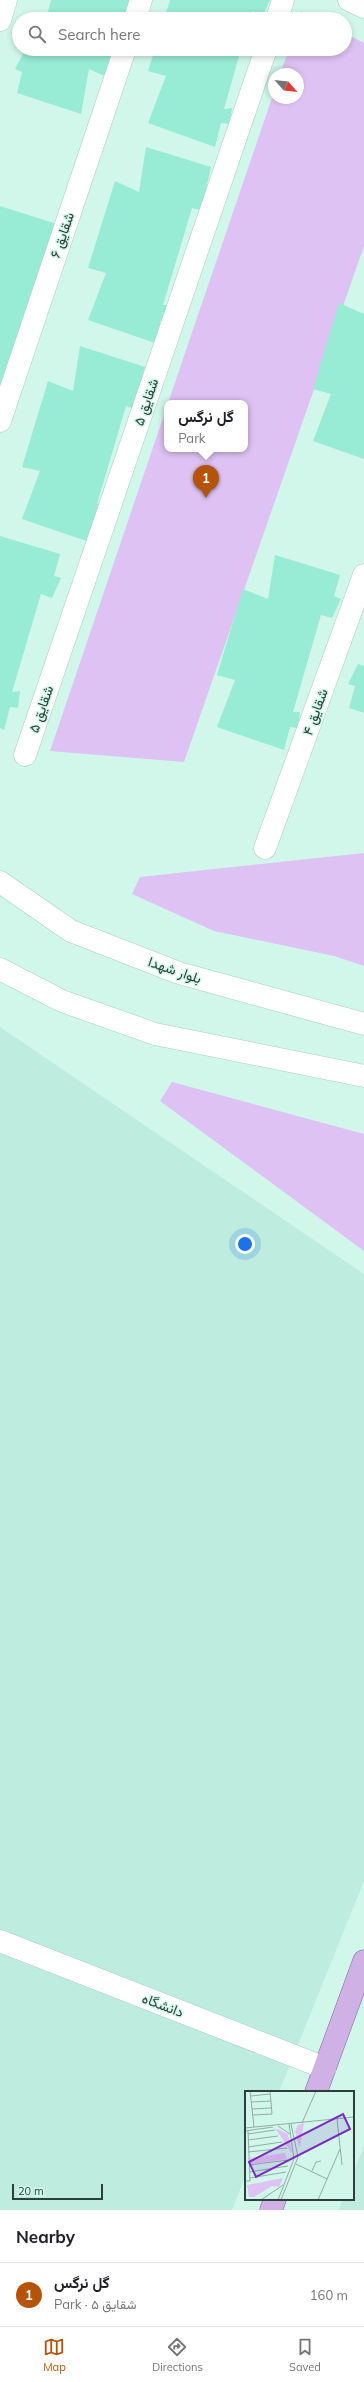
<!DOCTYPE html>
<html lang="en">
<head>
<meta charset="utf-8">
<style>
  :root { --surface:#fff; --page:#f2f2f2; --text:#202124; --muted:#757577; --line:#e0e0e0; --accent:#b45309 }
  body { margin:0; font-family:Mulish,Vazirmatn,sans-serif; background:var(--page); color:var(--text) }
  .compass { position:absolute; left:268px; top:68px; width:36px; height:36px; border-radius:50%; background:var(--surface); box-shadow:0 2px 6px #0003; rotate:117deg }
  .scale { position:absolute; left:12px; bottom:10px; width:91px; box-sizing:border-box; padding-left:4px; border:2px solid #2e3e39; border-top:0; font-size:11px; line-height:14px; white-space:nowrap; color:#2e3e39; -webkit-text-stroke:3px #d1f7eb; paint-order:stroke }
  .you { position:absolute; left:245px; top:1244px; width:14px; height:14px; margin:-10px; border:3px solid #fff; border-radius:50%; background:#1a73e8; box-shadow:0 0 0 6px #1a73e833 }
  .badge { display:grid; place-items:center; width:26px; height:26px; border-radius:50%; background:var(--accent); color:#fff; font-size:13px; font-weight:700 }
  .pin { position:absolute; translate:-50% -33px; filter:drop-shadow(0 1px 2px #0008) }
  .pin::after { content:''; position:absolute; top:21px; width:14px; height:12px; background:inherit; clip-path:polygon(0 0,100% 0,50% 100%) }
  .popup { position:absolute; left:164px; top:400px; width:84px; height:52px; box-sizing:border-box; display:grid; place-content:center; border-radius:8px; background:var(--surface); filter:drop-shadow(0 1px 3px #0005); font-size:13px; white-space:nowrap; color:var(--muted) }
  .popup b { font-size:15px; color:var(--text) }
  .popup::after { content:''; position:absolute; left:50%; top:100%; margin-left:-8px; border:8px solid transparent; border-top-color:var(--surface) }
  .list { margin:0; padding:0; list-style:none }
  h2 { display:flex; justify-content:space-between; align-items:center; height:52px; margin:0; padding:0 16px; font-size:17px }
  h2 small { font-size:13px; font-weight:400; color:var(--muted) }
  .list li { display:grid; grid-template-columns:26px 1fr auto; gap:12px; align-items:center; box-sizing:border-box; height:64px; padding:0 16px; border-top:1px solid var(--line) }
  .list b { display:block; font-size:15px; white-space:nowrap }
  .list p { margin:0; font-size:13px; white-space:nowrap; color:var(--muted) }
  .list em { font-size:13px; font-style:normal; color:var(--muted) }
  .icon { flex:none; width:22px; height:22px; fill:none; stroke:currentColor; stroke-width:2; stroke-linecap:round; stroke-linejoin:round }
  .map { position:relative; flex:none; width:364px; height:2210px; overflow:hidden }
  .search { position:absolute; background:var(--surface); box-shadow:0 2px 6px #0003; left:12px; right:12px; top:12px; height:44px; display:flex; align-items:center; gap:10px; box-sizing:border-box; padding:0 14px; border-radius:22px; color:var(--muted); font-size:15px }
  .sheet { height:116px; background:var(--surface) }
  nav { display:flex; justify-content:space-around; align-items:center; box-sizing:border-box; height:56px; border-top:1px solid var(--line); background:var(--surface); font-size:11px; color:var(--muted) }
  nav a { display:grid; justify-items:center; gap:2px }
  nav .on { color:var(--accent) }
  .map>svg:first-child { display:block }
</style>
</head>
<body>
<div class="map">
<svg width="364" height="2210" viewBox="0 0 364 2210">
  <rect width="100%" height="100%" fill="#d1f7eb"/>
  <g fill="#beeddf">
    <path d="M0,1027L364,1274V1881L279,2092H246V2175L232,2210H0Z"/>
    <path d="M364,2146V2210H339L343,2199H353V2173Z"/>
  </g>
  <g fill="#dec2f3">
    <path d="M301,11L317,19H299Z"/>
    <path d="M345,33L364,43V246L184,762L50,751L167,406V449H245V403H168L274,92V98H298V74H280L289,49H345Z"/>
    <path d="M364,853V966L334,956L214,931L132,894L140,877Z"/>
    <path d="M172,1082L364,1134V1251L160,1101Z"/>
  </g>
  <g fill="#98ebd4">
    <path d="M51,0H138L132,19H46Z"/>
    <path d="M170,0H270L263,15L252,11L250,19H164Z"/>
    <path d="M37,49H122L113,80L89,69L81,114L17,93L22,72L15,69L25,50L35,53Z"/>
    <path d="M155,49H241L224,109L232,108L230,124L221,123L215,147L148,123L166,76L148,71Z"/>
    <path d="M146,147L211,167L206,189L213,192L203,211L192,208L163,305H172L170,321L161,320L155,343L88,320L106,273L88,268L115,181L139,192Z"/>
    <path d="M0,206L63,226L0,399Z"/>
    <path d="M339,303L364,314V459L313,441L331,394L313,389Z"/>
    <path d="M80,346L145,367L139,388L137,410L126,406L97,504L105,503L89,542L22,519L40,471L22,467L48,381L73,391Z"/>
    <path d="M0,536L60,554L54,576L61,578L52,598L41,594L12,692L20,691L18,708L10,707L4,730L0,728Z"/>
    <path d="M275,555L340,575L334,596L341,599L332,618L321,615L293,712H300L298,728L290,727L284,750L217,727L235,680L217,675L243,589L268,599Z"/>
    <path d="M358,664L364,666V713L349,708L355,686L348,684Z"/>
  </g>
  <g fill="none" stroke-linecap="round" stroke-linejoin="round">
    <g stroke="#a8cdc2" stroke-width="23">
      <g id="minor">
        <path d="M349,0L364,7"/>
        <path d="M135,19L141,0"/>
        <path d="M277,19L283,0"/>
        <path d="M0,20L6,0"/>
        <path d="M0,421L125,49"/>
        <path d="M25,755L266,49"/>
        <path d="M265,848L364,575"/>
        <path d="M0,882L71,931L179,973L364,1024"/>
        <path d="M0,969L62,1001L155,1034L364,1076"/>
        <path d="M0,1941L325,2068"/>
      </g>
    </g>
    <g stroke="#82679e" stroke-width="23">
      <g id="major">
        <path d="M316,2092L364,1961"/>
        <path d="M271,2210L275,2199"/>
      </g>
    </g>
    <use href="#minor" stroke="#fff" stroke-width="22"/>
    <use href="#major" stroke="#d0b1e6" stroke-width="22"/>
  </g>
  <g text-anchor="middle" stroke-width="3" stroke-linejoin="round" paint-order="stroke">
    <g font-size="14" fill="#2e3e39" stroke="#d1f7eb">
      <text transform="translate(62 235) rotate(-71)" y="5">شقایق ۶</text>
      <text transform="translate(146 402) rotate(-71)" y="5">شقایق ۵</text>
      <text transform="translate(41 709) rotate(-71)" y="5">شقایق ۵</text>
      <text transform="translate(315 712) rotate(-70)" y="5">شقایق ۴</text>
      <text transform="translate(175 970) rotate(19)" y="5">بلوار شهدا</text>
      <text transform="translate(163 2005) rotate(21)" y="5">دانشگاه</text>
    </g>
  </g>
  <g transform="translate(245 2091)">
    <rect width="109" height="109" fill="#d1f7eb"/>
    <path d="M59,32L55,56L54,55L50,40L53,34ZM30,37L43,43L47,61H46ZM40,62L42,68L5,73V67ZM38,87L34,96L27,95L9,106H4L2,94Z" fill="#dec2f3"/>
    <path fill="none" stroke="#90ada4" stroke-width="1" d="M5,0L9,36M6,5L25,3M6,11L26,10M7,18L26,17M8,24L27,23L25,0M92,28L97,74M57,32L71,0M33,35L45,43M0,37L109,26M0,40L28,36M3,43L30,39M3,49L33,45M3,56L37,51M3,61L42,57M51,73L82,88M4,74L43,69M67,80L71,71L76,70M4,81L43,75M5,87L41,81M0,90H5L3,40M16,109L38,94M33,109L49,68L44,33M36,109L53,66L46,33M73,109L95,58"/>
    <path fill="#7b2cbf" fill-opacity="0.15" stroke="#7b2cbf" stroke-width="2" d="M98,23L105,38L11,86L4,71Z"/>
    <rect width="109" height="109" fill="none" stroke="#2e3e39" stroke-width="2"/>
  </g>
</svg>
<svg class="compass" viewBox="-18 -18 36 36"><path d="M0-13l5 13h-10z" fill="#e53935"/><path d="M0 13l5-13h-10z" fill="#757577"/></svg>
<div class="scale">20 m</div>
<div class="you"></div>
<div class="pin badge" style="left:206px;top:498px">1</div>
<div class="popup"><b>گل نرگس</b>Park</div>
<div class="search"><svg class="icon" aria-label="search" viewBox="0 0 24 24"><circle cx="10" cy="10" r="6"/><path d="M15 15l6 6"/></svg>Search here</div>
</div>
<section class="sheet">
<h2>Nearby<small></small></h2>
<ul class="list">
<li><span class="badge">1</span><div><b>گل نرگس</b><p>Park · شقایق ۵</p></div><em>160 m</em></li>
</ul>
</section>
<nav>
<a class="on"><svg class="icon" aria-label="map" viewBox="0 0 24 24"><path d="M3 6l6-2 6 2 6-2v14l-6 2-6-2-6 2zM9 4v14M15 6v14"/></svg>Map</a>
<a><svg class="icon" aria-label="directions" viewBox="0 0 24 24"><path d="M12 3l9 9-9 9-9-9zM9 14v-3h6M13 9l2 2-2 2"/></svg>Directions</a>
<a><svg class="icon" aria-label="saved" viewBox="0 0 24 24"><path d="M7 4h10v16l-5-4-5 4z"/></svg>Saved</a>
</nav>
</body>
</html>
